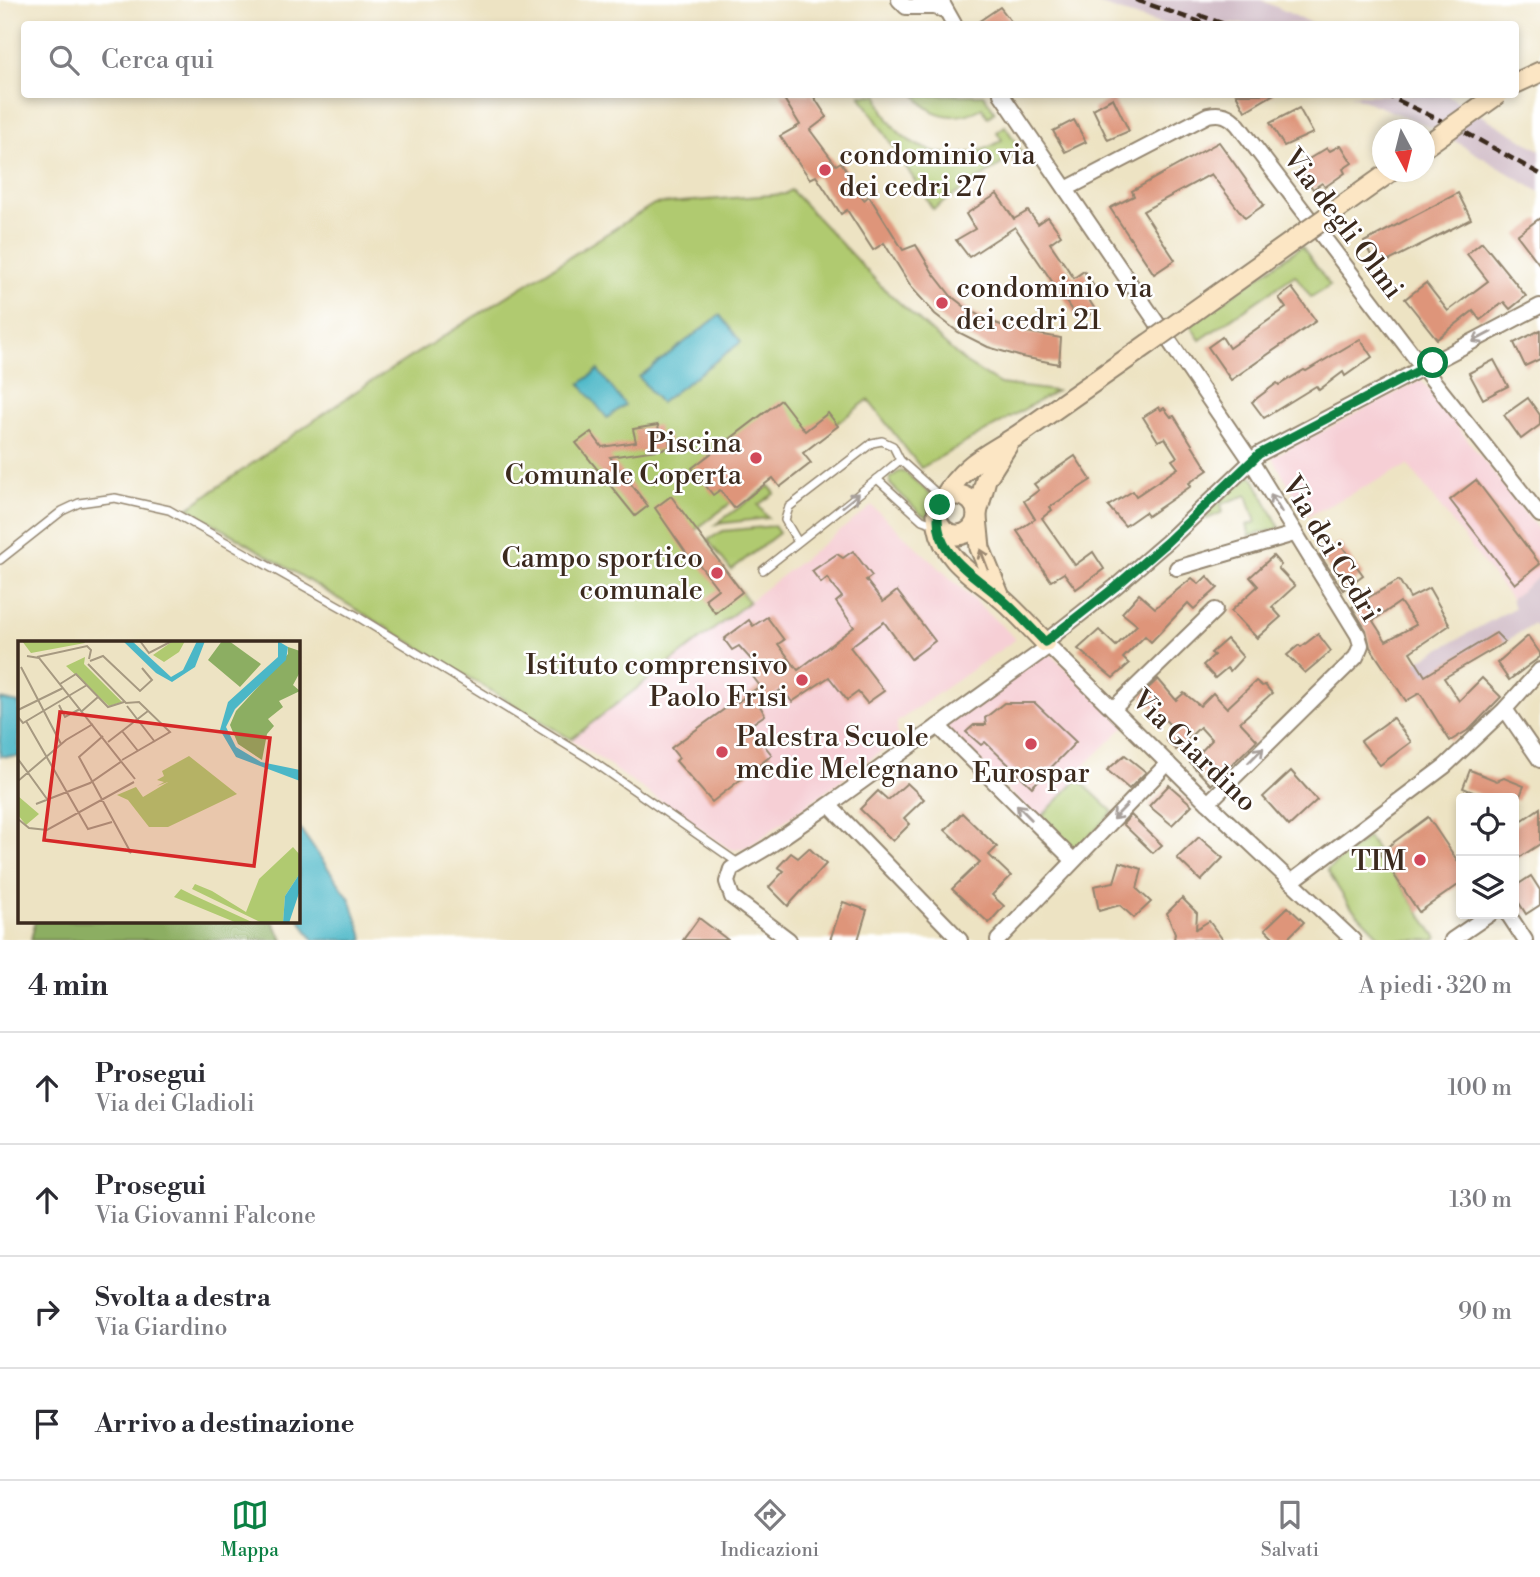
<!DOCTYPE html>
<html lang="it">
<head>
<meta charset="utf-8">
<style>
  :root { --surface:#fff; --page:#f2f2f3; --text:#2b2b33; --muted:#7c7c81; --line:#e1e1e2; --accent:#0b8043 }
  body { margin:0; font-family:"Libre Bodoni",serif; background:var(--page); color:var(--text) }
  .controls { position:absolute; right:21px; bottom:21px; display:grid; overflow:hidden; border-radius:7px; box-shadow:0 4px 10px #0003 }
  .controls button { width:63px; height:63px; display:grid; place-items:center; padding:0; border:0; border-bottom:2px solid var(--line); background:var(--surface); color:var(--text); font:35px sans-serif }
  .compass { position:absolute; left:1372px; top:119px; width:63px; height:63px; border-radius:50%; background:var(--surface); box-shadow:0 4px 10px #0003; rotate:173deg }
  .stop { position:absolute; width:21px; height:21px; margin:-16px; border:5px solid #0b8043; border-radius:50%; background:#fff }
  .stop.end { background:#0b8043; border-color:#fff; box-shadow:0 2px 7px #0008 }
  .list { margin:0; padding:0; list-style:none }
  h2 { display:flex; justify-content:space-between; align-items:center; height:91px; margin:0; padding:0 28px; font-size:30px }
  h2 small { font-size:23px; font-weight:400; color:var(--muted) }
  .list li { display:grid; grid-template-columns:46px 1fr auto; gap:21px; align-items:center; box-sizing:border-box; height:112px; padding:0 28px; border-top:2px solid var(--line) }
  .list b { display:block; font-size:26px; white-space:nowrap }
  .list p { margin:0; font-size:23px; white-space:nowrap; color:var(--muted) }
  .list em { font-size:23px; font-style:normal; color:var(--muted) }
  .icon { flex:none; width:38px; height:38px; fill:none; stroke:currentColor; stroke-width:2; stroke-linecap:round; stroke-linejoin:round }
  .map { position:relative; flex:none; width:1540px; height:940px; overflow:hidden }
  .search { position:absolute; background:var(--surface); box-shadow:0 4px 10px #0003; left:21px; right:21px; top:21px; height:77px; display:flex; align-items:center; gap:18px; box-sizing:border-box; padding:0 24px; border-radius:7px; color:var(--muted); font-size:26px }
  .sheet { height:539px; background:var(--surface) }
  nav { display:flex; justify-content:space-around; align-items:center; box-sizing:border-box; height:98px; border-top:2px solid var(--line); background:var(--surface); font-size:19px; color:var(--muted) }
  nav a { display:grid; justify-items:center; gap:4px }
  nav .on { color:var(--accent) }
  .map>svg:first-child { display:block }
</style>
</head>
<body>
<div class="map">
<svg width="1540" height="940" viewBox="0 0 1540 940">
  <rect width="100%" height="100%" fill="#fff"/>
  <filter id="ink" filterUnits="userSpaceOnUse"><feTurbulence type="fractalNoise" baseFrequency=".0143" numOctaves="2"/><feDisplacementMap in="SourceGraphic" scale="14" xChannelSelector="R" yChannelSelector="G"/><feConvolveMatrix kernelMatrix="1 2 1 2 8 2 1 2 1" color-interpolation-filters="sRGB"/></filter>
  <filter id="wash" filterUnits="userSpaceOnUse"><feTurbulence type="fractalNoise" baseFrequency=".00686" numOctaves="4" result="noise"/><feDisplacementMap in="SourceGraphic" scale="28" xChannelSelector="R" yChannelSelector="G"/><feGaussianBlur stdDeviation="1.57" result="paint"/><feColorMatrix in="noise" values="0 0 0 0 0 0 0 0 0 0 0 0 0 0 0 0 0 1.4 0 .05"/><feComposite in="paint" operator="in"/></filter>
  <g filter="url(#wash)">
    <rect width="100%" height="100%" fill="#ede3c3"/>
    <g fill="#f6cfd5">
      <path d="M1421,380L1540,532V576L1511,599L1408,465L1308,516L1272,457Z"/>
      <path d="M872,506L1016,639L897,722V740L750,846L735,850L728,848L571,739Z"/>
      <path d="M1048,651L1125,726L1075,775L1078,779L1038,820L944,726Z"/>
    </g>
    <g fill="#d1bdc8">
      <path d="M1085,0H1261L1313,24H1160Z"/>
      <path d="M1350,95H1447L1540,150V192L1433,128Z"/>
      <path d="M1540,576V633L1533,624L1505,642L1496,633L1425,676L1416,662L1514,608L1511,599Z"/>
    </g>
    <g fill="#b0ca70" stroke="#767a47" stroke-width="2">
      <path d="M860,95H878C890,150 957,170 1002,140L997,132L1005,126L1021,151L933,209Z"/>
      <path d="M916,95H984L995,112L988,117L982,108C959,121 931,119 916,95Z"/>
      <path d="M791,190L882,287L966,363L1000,384L1056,391L921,468L868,400L695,530L749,602L571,739L188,508L358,390L654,204L785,194Z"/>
      <path d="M1302,246L1330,286L1311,297L1295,275L1200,340L1190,325Z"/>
      <path d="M900,471L906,473L936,499L932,510V519L921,514L890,484V478Z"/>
      <path d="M1249,477H1253L1280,528L1250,536L1247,525L1256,522L1247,495L1221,504L1223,512L1207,519L1204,518L1206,511Z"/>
      <path d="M769,486L775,493L758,505L768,518L716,524Z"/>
      <path d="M774,526L779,533L731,570L708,540L723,531Z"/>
      <path d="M1078,779L1113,812L1076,851L1042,816Z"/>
      <path d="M1368,837L1437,938L1434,940H1383L1348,904L1327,870Z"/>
    </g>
    <path fill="#8cae62" stroke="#646c40" stroke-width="2" d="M35,921H273L283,940H31Z"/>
    <g fill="#4bb7c7" stroke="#437072" stroke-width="2">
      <path d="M720,315L741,342L660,403L639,377Z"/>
      <path d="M598,370L625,405L607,418L580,384Z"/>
      <path d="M0,699L19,703V757L0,756Z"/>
      <path d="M298,826L350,899L364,940H313L298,917Z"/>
    </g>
    <g id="blocks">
      <g fill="#de957a" fill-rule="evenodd">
        <path d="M1000,7L1013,24H975Z"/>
        <path d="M781,94H812L827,117L810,130L836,165L841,162L864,200L869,196L903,250L916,245L933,273L951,296L969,310L987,320L1015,330L1061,338L1059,364L1022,357L988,347L958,332L935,314L912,288L884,243L873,250L847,210L841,214L816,176L810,179L780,136L800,125Z"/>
        <path d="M1236,94H1274L1245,111Z"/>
        <path d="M1113,98L1129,131L1108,140L1093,109Z"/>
        <path d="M1299,108L1313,133L1284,146L1270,123Z"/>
        <path d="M1074,120L1086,142L1065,152L1053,131Z"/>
        <path d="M1219,142L1264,205L1245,218L1211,174L1143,211L1175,260L1154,274L1110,208L1134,196L1132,191Z"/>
        <path d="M1341,145L1352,163L1343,169L1345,173L1325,187L1322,183L1313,189L1300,170L1310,165L1307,160L1327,148L1330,151Z"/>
        <path d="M1458,193L1471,219L1377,267L1364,242Z"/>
        <path d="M997,194L1014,219L1028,211L1038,224L1048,217L1061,235L1050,243L1074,278L1084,271L1095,288L1086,295L1096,311L1079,321L1015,227L969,257L956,240L975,229L966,214Z"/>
        <path d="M1540,218V265L1517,235Z"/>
        <path d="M1482,242L1526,296L1510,309L1504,302L1480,320L1473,311L1437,339L1405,299L1426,283L1448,311L1488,281L1467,254Z"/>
        <path d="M1292,288L1316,321L1231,380L1208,347L1222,337L1229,348L1286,308L1279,298Z"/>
        <path d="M1540,330V359L1525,366L1514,343Z"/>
        <path d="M1360,339L1372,357L1345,376L1343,372L1319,390L1316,386L1264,418L1252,402L1277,383L1279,385L1304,370L1306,371Z"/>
        <path d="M1494,360L1508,386L1483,399L1469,373Z"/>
        <path d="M1528,398L1540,415V425L1521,439L1504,415Z"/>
        <path d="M781,400L805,431L828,413L838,426L803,453L811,463L780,487L773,478L734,508L720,490L713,495L692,468Z"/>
        <path d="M1159,407L1161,410L1164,408L1171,417L1174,416L1208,470L1189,483L1191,486L1148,516L1145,512L1125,526L1108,506L1133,491L1136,496L1178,468L1172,460L1177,457L1165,438L1158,441L1143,417Z"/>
        <path d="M658,425L660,438L669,437L670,448L610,457L648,506L635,516L576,443L591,432L602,447L636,442L633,429Z"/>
        <path d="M1075,456L1091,480L1050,507L1052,510L1042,518L1075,565L1093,552L1104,569L1076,589L1064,573L1051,581L1017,531L1035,519L1024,501L1039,490L1034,484Z"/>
        <path d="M1476,480L1540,564L1515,584L1450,500Z"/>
        <path d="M671,496L742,592L715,613L705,599L718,589L692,555L689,557L655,508Z"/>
        <path d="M1339,542L1363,575L1343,590L1320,555Z"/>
        <path d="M853,551L872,576L866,580L883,602L897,591L935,641L911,659L884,622L850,647L884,691L867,703L858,692L847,700L829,677L792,702L782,689L760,706L765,715L749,726L772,755L712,802L676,761L679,758L671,748L733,703L735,704L760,686L747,669L755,664L739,646L732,650L724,639L749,620L753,626L767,617L784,640L778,644L798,670L854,627L836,602L842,597L827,578L821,583L812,571L837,554L843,558Z"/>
        <path d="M1273,556L1281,565L1278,568L1295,586L1272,607L1281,617L1257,638L1231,611L1258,586L1250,577Z"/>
        <path d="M1207,576L1218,588L1194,609L1188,603L1151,642L1145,636L1123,658L1129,664L1113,678L1078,649L1099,630L1116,646L1137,625L1122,613L1139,594L1155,608L1192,578L1199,584Z"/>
        <path d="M1399,580L1410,598L1429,588L1450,625L1410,652L1425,676L1496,633L1505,642L1444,678L1459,701L1482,678L1501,697L1470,729L1450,741L1420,693L1406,701L1370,647L1366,630L1352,607ZM1400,602L1416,625L1386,641L1373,621Z"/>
        <path d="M1318,634L1331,651L1305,673L1287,655L1299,645L1301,647Z"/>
        <path d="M1528,636L1540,653V657L1509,680L1497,663Z"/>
        <path d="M1227,639L1243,657L1230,671L1227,668L1215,678L1203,665L1214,655L1211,653Z"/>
        <path d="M1158,679L1176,700L1184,693L1200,706L1213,693L1227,708L1256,681L1262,686L1265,685L1272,693L1240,722L1257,740L1211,785L1190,763L1212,740L1200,727L1176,750L1166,740L1175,730L1141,695Z"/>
        <path d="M1004,703H1035L1076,742L1032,787L985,742L981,745L966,732L974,725H986L985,718Z"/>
        <path d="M1393,718L1411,742L1380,765L1361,741Z"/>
        <path d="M1125,755L1146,772L1129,789L1107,770Z"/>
        <path d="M1470,770L1497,781L1504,778L1524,786L1518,801L1507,796L1488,798L1463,788Z"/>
        <path d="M1291,771L1317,800L1289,826L1263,797Z"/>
        <path d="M907,783L924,799L904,818L910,824L893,841L860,809L878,791L888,800Z"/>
        <path d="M1169,785L1192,805L1172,825L1149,806Z"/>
        <path d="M1540,808V844L1514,861V826Z"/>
        <path d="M962,813L997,847L989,855L1011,876L992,895L1004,906L989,923L952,889L980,862L945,830Z"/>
        <path d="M1131,815L1162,845L1153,853L1123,824Z"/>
        <path d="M1428,817L1461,866V883L1419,912L1379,853Z"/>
        <path d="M1199,837L1223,858L1201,881L1177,858Z"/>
        <path d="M809,848L826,864L788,906L769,887L784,871L778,867L791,853L798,858Z"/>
        <path d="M1120,862L1142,869L1137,889L1151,902L1134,918L1120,905L1099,911L1094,886L1114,882Z"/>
        <path d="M1531,876L1540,890V905L1526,914L1514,895V887Z"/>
        <path d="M1182,898L1197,913L1196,929L1209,921L1223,940H1174L1175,933L1167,913Z"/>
        <path d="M843,902L867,910L858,940H830Z"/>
        <path d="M1288,907L1304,922L1286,940H1276L1265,929Z"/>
        <path d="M699,918L728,940H683Z"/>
      </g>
    </g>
  </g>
  <g filter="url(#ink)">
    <use href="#blocks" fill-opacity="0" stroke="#948670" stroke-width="2"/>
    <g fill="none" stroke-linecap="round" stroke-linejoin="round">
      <g stroke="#948670" stroke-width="10">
        <g id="lane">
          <path d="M900,460L942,498"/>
          <path d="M877,479L922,520L937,525"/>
          <path d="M0,560L62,511L79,503L115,498L169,510L355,615L588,758L738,863"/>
          <path d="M763,570C809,534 855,498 900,460L893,446L882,441L872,443L789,507L785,520L798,542"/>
        </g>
      </g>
      <g stroke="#948670" stroke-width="18">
        <g id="street">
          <path d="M899,0L906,7H934L945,10"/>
          <path d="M941,1L954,24"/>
          <path d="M1001,94L1251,461L1358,635L1361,645L1356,657L1208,803"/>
          <path d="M1066,189L1208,115C1221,112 1229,115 1238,125L1423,368L1540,515"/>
          <path d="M1177,568L1294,534"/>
          <path d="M1113,709L1215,610"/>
          <path d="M1505,709L1540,760"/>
          <path d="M938,726L1073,860"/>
          <path d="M829,805L960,940"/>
          <path d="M1291,882L1445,766L1505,709L1540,670"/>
          <path d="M1508,914L1525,940"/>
          <path d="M789,940L732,897L727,882L731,869L768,847L829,805L1049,646"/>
          <path d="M998,940L1168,763"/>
          <path d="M1353,940L1208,803L1045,642L1115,587L1167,542L1259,454L1540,306"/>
          <path d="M1452,940L1490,914"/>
        </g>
      </g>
      <g stroke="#948670" stroke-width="23">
        <g id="secondary">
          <path d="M1516,83L1540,72"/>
          <circle cx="957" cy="515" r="20"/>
          <path d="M943,499C966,460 990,455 1024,431C1066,402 1107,373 1148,344"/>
          <path d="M977,513L986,479L1007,446"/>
          <path d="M977,518L980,548L1000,597"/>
          <path d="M938,525C944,561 976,577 1002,599C1017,612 1031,628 1045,642"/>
        </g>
      </g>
      <use href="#lane" stroke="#fff" stroke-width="7"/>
      <use href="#street" stroke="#fff" stroke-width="14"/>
      <use href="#secondary" stroke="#fce6c4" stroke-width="19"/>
      <g stroke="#3b2a1e" stroke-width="4.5" stroke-dasharray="10 5" stroke-linecap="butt">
        <path d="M1136,0L1206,24"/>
        <path d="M1199,15L1224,24"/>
        <path d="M1384,94L1461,130L1540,174"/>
      </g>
      <g stroke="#948670" stroke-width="23" stroke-linecap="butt">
        <g id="secondary-bridge">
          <path d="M1424,147L1498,94"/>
          <path d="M1148,344L1390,172"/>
        </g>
      </g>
      <use href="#secondary-bridge" stroke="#fce6c4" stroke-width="19"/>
    </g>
    <defs><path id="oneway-shaft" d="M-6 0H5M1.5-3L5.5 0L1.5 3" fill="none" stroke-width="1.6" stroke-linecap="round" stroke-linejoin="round" transform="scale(1.75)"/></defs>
    <g stroke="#a79f9a">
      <use href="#oneway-shaft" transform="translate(1482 337) rotate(152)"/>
      <use href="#oneway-shaft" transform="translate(851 500) rotate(-39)"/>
      <use href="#oneway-shaft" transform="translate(1276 503) rotate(-121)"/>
      <use href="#oneway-shaft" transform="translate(1256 755) rotate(-45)"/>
      <use href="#oneway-shaft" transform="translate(1024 812) rotate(-135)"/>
      <use href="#oneway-shaft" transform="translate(1120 812) rotate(134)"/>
    </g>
    <use stroke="#9c8871" href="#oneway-shaft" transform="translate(984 559) rotate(-111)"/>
  </g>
  <g fill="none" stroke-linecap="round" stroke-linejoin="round" filter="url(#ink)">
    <path stroke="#0b8043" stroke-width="9" d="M940,505C928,551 972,573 1002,599C1017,612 1031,628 1045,642L1115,587L1167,542L1259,454L1433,363"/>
  </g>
  <g fill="#d1495b" stroke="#fff" stroke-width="2.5">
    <circle cx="825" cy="170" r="7"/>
    <circle cx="942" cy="303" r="7"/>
    <circle cx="756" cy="458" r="7"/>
    <circle cx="717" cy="573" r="7"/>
    <circle cx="802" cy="680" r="7"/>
    <circle cx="1031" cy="744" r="7"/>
    <circle cx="722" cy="752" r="7"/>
    <circle cx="1420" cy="860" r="7"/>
  </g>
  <g text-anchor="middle" stroke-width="5" stroke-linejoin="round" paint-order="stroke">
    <g font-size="28" fill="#3b2a1e" stroke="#fff" text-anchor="end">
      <text x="839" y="164" text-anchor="start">condominio via<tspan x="839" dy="32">dei cedri 27</tspan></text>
      <text x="956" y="297" text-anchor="start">condominio via<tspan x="956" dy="32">dei cedri 21</tspan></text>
      <text x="742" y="452">Piscina<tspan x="742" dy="32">Comunale Coperta</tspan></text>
      <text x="703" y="567">Campo sportico<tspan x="703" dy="32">comunale</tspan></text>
      <text x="788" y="674">Istituto comprensivo<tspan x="788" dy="32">Paolo Frisi</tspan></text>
      <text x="736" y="746" text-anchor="start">Palestra Scuole<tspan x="736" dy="32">medie Melegnano</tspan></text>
      <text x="1031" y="782" text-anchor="middle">Eurospar</text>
      <text x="1406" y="870">TIM</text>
    </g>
    <g font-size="28" fill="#3b2a1e" stroke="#fff">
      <text transform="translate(1344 223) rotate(53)" y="10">Via degli Olmi</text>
      <text transform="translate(1332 548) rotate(59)" y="10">Via dei Cedri</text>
      <text transform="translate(1195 750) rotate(44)" y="10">Via Giardino</text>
    </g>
  </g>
  <g transform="translate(18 641)">
    <rect width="282" height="282" fill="#ede3c3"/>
    <path d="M4,0H66L67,2L13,12ZM155,0H167L161,11L146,21L135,14ZM67,16L66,23L104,61L91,65L48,25ZM171,115L219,153L150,186H131L110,159L99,154L118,146L125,156L150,141L139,145L146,141L139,139L146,135L144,130ZM0,155L21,173L8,184L0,174ZM275,206L282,214V232L267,255L265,282H244L174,248L177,243L194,250L228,271L241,238ZM163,248L175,254L236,282H219L156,256Z" fill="#b0ca70"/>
    <path d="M204,0H211L243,23L222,46L190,19ZM270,6L282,10V31L275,44L282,50L261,60L265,66L250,78L256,85L249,93L244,119L220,103L212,84L218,70L270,13Z" fill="#8cae62"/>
    <path d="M105,0H114L153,36L165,29L179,0H187L177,26L154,41L138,32ZM260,0L270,6L268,19L217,68L208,86L218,106L243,121L282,129V140L218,116L202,89L210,61L260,16ZM282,232V249L271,282H265L267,255Z" fill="#4bb7c7"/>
    <path fill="none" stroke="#a69981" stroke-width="2" d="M122,0L131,12L154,0M9,15L21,17L117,138M19,16L69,5L73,9L71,18M72,20L85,15L122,50L134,39L124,27M70,23L108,62L121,61L152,91L104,119M3,26L43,103M42,43L58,33L90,66L106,61M41,64L47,76L62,68M109,65L137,101M0,69L45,47M64,70L80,56M0,76L5,82L69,44M8,80L70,188L94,181M104,90L120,110M85,95L61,116L113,212L107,208M90,101L130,70M0,118L29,158M0,140L48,99L75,83M18,163L72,142L104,120M0,178L11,187L29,189L116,141"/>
    <path fill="#d62828" fill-opacity="0.15" stroke="#d62828" stroke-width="3.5" d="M42,71L252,97L236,225L26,199Z"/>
    <rect width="282" height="282" fill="none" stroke="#3b2a1e" stroke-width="3.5"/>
  </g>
</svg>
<div class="controls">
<button><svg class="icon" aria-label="locate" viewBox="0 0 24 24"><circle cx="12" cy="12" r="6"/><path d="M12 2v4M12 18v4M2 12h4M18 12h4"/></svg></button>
<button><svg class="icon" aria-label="layers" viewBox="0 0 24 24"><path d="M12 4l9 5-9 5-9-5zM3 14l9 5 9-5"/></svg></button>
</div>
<svg class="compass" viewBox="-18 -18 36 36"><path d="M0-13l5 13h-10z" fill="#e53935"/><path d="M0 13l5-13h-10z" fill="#7c7c81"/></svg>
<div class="stop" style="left:1433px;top:363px"></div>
<div class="stop end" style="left:940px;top:505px"></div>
<div class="search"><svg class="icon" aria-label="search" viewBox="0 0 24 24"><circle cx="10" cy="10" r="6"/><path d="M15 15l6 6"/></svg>Cerca qui</div>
</div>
<section class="sheet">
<h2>4 min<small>A piedi · 320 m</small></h2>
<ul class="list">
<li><svg class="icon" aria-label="ahead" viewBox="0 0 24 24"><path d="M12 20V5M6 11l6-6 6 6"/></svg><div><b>Prosegui</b><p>Via dei Gladioli</p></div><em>100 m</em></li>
<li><svg class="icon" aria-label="ahead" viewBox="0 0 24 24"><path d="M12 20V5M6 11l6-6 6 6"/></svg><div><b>Prosegui</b><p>Via Giovanni Falcone</p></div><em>130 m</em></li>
<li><svg class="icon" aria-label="right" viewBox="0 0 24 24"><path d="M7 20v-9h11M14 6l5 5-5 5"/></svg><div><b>Svolta a destra</b><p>Via Giardino</p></div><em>90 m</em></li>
<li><svg class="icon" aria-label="arrive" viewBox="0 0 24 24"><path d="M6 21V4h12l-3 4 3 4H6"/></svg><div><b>Arrivo a destinazione</b></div></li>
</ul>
</section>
<nav>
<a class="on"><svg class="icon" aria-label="map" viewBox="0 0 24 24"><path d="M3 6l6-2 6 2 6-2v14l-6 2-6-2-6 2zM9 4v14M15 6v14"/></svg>Mappa</a>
<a><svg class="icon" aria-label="directions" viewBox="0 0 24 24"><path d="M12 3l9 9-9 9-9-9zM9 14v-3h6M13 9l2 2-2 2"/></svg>Indicazioni</a>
<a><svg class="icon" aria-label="saved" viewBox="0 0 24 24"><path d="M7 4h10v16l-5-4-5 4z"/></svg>Salvati</a>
</nav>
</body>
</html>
